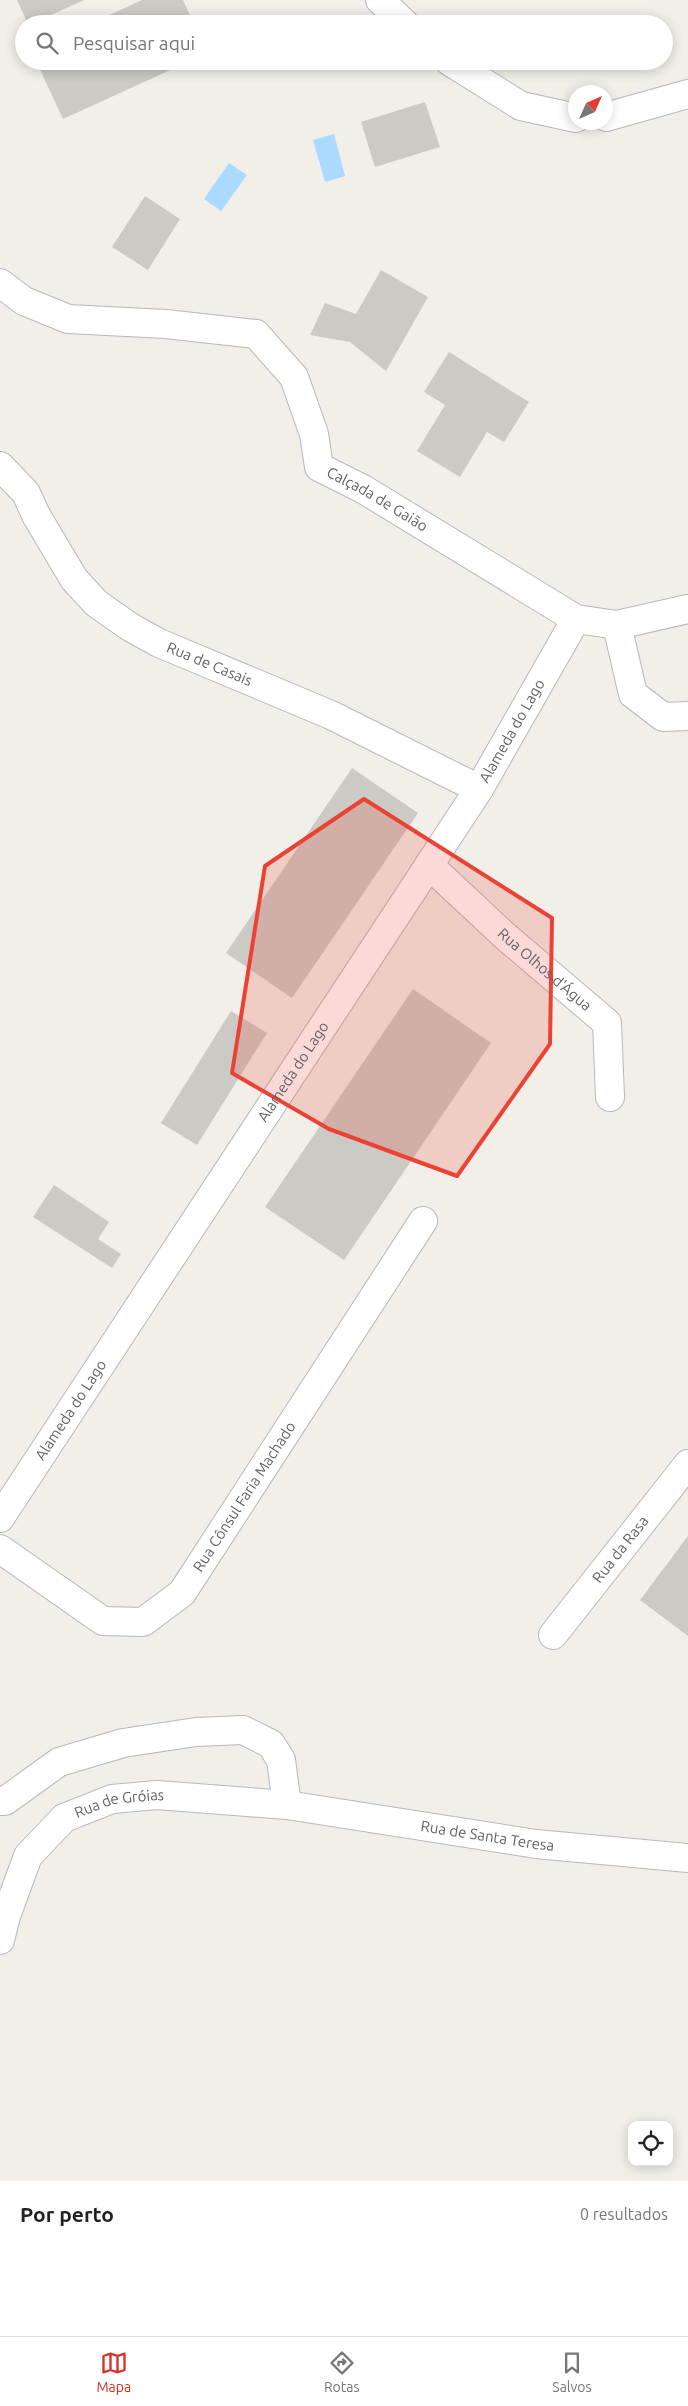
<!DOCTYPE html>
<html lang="pt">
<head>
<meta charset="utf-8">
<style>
  :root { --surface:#fff; --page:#f6f6f6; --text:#222; --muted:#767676; --line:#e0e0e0; --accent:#d93025 }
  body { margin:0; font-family:Ubuntu,sans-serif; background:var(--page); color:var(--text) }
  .controls { position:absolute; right:15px; bottom:15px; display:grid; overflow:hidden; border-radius:10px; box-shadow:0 2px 12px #0003 }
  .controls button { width:45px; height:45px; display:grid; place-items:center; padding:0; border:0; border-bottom:1px solid var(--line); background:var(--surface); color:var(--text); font:25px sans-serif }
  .compass { position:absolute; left:568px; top:85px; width:45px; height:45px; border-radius:50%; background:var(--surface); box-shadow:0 2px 12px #0003; rotate:45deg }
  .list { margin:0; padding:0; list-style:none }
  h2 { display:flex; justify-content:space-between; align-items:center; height:65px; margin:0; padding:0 20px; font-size:21px }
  h2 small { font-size:16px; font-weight:400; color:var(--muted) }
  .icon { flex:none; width:28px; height:28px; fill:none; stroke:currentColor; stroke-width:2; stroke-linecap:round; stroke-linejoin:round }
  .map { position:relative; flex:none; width:688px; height:2181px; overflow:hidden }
  .search { position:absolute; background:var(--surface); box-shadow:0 2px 12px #0003; left:15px; right:15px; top:15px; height:55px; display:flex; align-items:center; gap:12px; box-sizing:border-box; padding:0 18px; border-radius:28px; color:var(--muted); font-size:19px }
  .sheet { height:155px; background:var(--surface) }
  nav { display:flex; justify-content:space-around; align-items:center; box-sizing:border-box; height:70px; border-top:1px solid var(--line); background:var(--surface); font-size:14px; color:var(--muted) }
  nav a { display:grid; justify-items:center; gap:2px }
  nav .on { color:var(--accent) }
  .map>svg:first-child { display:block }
</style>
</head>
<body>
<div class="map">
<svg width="688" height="2181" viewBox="0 0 688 2181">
  <rect width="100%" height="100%" fill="#f1efe8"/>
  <g fill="#aadaff">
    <path d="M334,134L345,176L325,182L313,140Z"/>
    <path d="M229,163L247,175L221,211L204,199Z"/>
  </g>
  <g fill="#cccac5">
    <path d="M17,0H84L31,24H28Z"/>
    <path d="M142,0H183L194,24H90Z"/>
    <path d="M36,61H190L63,119Z"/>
    <path d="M425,102L440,147L375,167L361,122Z"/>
    <path d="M145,196L180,219L148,270L112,247Z"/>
    <path d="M381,270L428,297L386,371L350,342L310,335L325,303L356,314Z"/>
    <path d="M449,352L529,402L504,442L487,432L460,477L417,451L445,405L424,392Z"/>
    <path d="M352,768L418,813L292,998L226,953Z"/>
    <path d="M413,989L491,1043L344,1260L265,1207Z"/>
    <path d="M231,1011L267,1033L197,1145L161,1123Z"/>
    <path d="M54,1185L109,1222L98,1239L121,1254L112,1268L33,1217Z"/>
    <path d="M688,1536V1636L640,1600Z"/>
  </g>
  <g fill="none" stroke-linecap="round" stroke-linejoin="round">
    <g stroke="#b5b8bc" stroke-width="30">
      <g id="street">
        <path d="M380,0L405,24"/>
        <path d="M449,61L521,106L576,118"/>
        <path d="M606,117L688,94"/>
        <path id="s1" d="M0,283L24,301L68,319L166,324L256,334L294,377L314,434L319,467L363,489L576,619L617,625L688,609"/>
        <path id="s2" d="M0,466L26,493L36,515L74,579L96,603L130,627L159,643L331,715L479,789"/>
        <path d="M617,625L633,694L663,717L688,716"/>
        <path id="s3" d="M429,865L505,936L607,1023L610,1097"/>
        <path id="s4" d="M0,1518L479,789L576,619"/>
        <path id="s5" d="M0,1549L103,1621L143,1622L182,1593L423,1221"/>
        <path id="s6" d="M553,1635L688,1464"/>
        <path d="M0,1801H5L59,1762L123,1743L196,1732L243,1730L271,1744L281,1760L287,1805"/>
      </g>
    </g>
    <g stroke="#b6babf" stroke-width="30">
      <g id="secondary">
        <path id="s7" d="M0,1940L6,1916L28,1856L64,1818L112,1799L157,1795L287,1805L536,1844L688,1858"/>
      </g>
    </g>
    <use href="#street" stroke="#fff" stroke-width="28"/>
    <use href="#secondary" stroke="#fff" stroke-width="28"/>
  </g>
  <path fill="#ea4335" fill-opacity="0.2" stroke="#ea4335" stroke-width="4" stroke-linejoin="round" d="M364,799L552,918L550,1044L457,1176L329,1129L232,1073L265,866Z"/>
  <g text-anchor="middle" stroke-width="4" stroke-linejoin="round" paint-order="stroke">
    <g font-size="15" fill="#5f6368" stroke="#fff">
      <text dy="5" stroke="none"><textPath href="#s1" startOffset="484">Calçada de Gaião</textPath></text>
      <text dy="5" stroke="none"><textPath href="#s2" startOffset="298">Rua de Casais</textPath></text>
      <text dy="5" stroke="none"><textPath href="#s4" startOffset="939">Alameda do Lago</textPath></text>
      <text dy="5" stroke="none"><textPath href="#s3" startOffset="156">Rua Olhos d'Água</textPath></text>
      <text dy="5" stroke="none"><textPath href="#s4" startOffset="534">Alameda do Lago</textPath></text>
      <text dy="5" stroke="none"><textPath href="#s4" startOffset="129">Alameda do Lago</textPath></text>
      <text dy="5" stroke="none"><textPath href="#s5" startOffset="329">Rua Cônsul Faria Machado</textPath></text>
      <text dy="5" stroke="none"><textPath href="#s6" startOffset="109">Rua da Rasa</textPath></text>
      <text dy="5" stroke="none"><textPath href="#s7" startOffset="199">Rua de Gróias</textPath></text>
      <text dy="5" stroke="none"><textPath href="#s7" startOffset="571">Rua de Santa Teresa</textPath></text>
    </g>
  </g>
</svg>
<div class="controls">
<button><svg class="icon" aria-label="locate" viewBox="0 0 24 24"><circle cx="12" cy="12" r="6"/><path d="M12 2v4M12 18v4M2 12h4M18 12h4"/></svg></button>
</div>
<svg class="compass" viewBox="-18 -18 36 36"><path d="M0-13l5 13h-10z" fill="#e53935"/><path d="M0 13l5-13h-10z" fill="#767676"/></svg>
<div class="search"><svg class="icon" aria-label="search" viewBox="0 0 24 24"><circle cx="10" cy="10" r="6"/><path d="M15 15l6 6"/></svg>Pesquisar aqui</div>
</div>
<section class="sheet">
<h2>Por perto<small>0 resultados</small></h2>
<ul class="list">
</ul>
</section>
<nav>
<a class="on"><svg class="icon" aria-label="map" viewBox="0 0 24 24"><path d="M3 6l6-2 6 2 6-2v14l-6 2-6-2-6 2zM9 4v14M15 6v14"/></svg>Mapa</a>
<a><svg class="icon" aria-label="directions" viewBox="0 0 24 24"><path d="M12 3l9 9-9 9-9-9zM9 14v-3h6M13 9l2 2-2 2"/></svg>Rotas</a>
<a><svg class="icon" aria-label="saved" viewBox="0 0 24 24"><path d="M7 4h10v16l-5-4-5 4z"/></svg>Salvos</a>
</nav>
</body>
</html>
